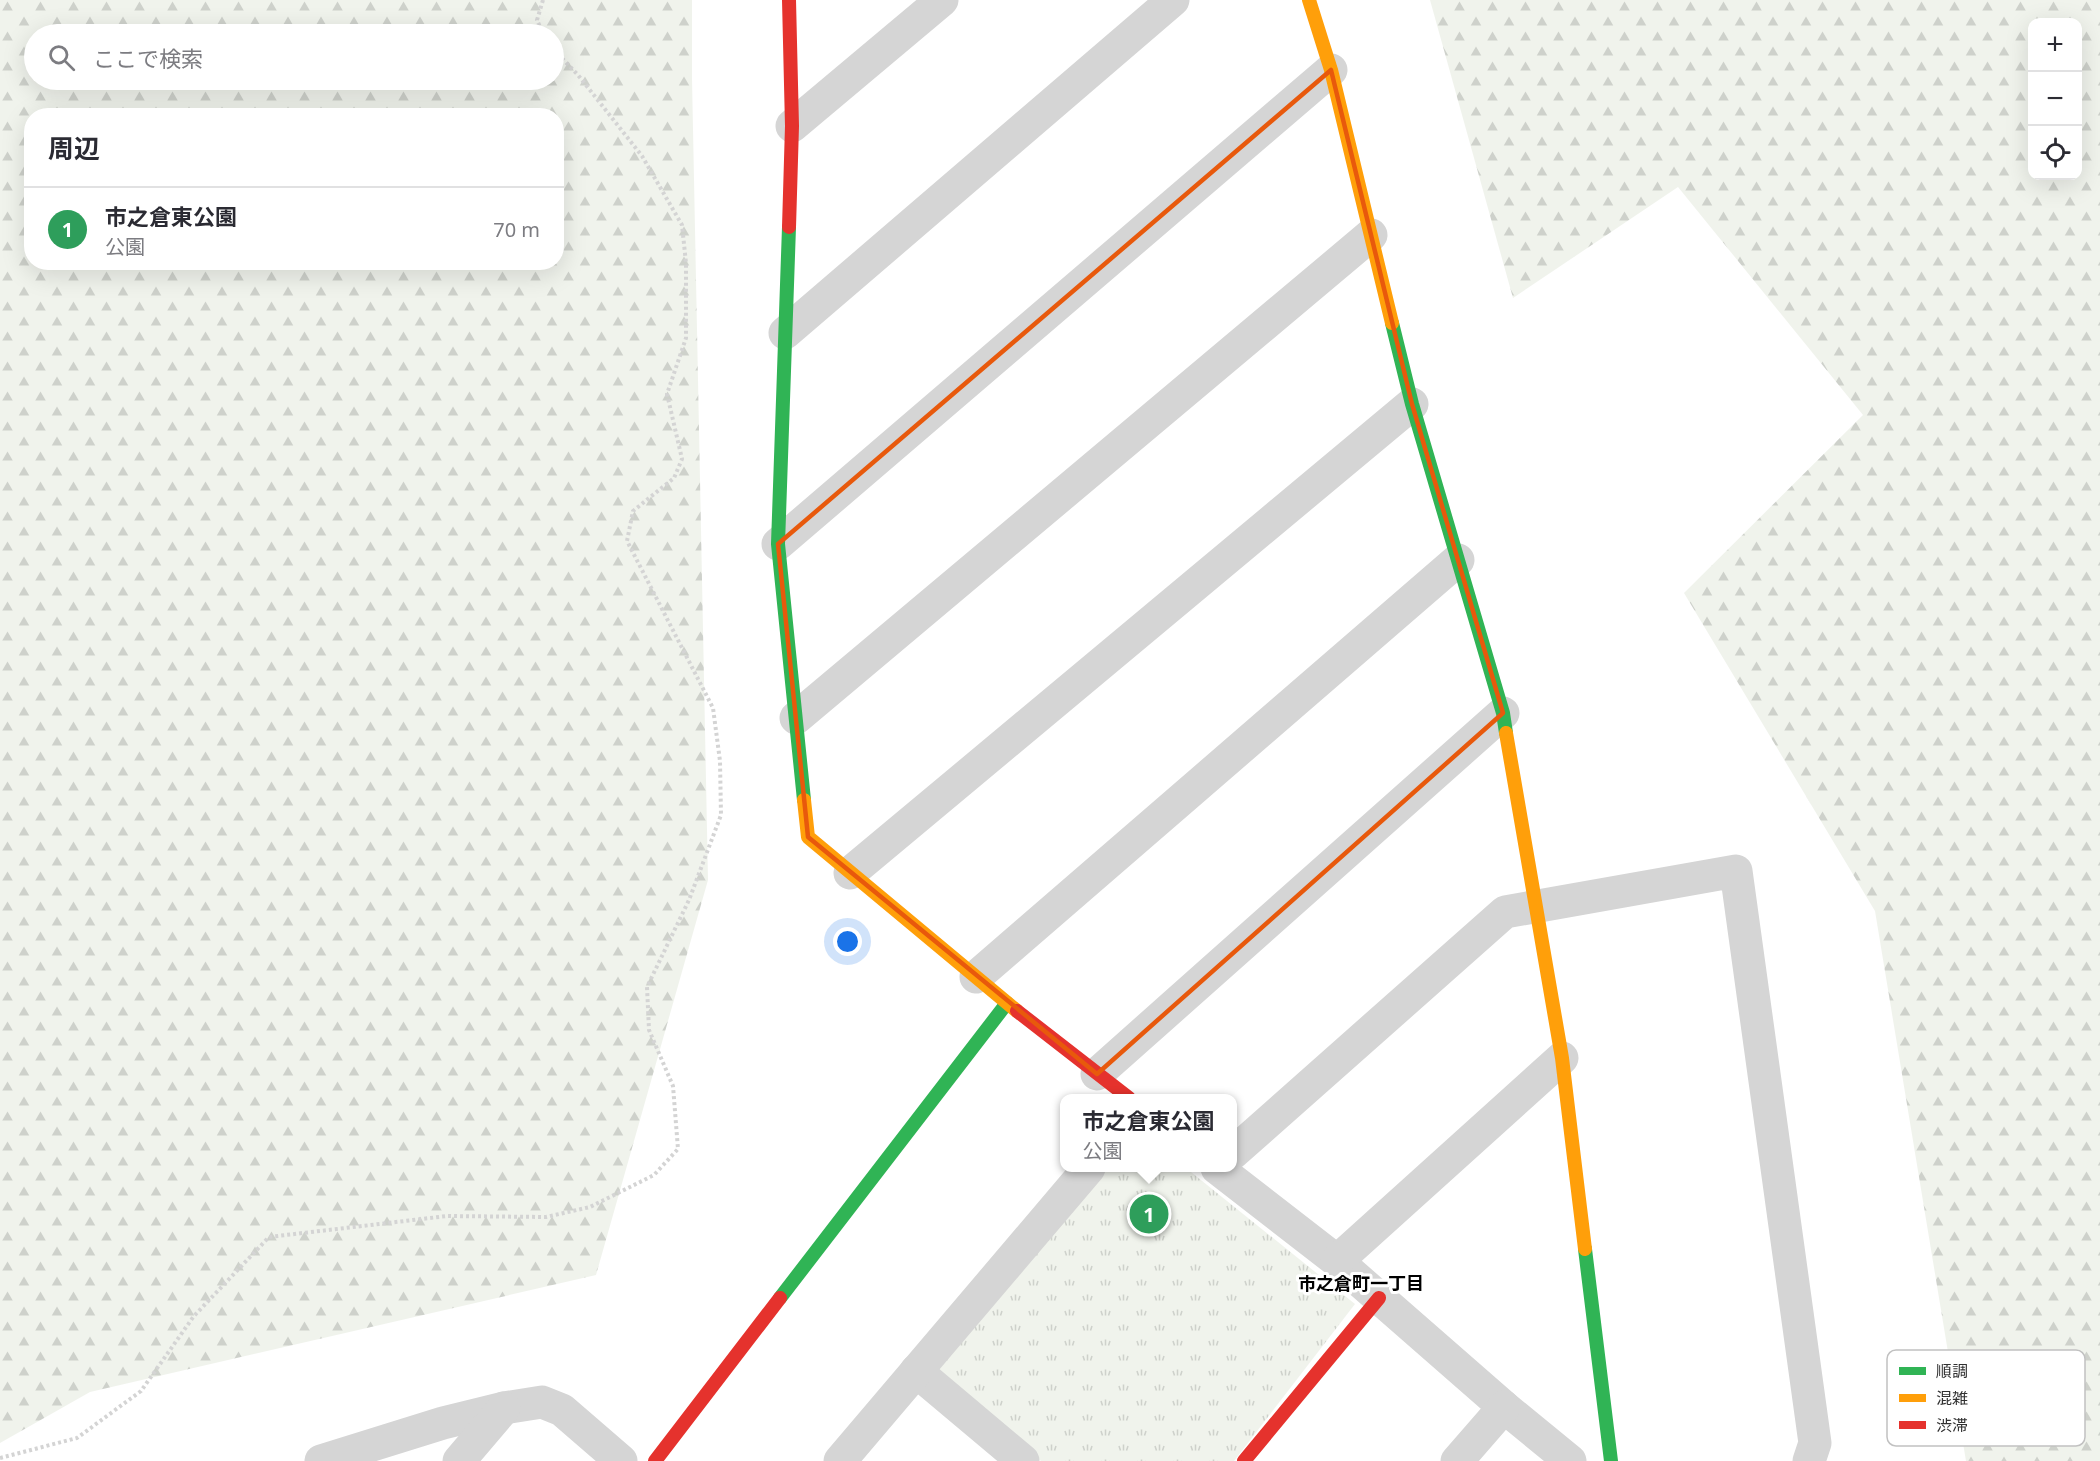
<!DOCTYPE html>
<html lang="ja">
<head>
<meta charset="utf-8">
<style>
  :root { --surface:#fff; --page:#f7f7f7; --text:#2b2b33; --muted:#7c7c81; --line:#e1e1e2; --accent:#2563eb }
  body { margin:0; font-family:"Noto Sans","Noto Sans JP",sans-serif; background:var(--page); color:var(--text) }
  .controls { position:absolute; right:18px; top:18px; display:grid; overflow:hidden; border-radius:12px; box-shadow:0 6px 24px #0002 }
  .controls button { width:54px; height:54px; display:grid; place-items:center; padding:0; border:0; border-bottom:2px solid var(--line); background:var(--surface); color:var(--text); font:30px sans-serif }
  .you { position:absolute; left:848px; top:942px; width:21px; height:21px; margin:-15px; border:4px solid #fff; border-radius:50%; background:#1a73e8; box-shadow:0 0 0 9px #1a73e833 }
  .badge { display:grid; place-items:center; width:39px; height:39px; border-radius:50%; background:var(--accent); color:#fff; font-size:20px; font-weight:700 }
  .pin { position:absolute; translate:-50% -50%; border:3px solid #fff; box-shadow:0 2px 6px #0006 }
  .popup { position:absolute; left:1060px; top:1094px; width:177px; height:78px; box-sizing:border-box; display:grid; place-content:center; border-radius:12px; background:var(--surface); filter:drop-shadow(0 2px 4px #0005); font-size:20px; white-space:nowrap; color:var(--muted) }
  .popup b { font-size:22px; color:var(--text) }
  .popup::after { content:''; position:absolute; left:50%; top:100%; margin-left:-12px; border:12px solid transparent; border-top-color:var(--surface) }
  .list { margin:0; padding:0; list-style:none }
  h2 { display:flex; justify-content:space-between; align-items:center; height:78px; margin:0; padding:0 24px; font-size:26px }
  h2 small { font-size:20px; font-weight:400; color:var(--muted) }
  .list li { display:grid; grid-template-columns:39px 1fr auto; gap:18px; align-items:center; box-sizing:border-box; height:84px; padding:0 24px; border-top:2px solid var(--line) }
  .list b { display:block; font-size:22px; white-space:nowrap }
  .list p { margin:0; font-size:20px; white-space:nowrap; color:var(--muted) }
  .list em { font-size:20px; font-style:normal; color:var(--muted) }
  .icon { flex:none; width:33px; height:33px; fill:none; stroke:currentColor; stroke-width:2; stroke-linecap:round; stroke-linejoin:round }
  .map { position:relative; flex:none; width:2100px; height:1461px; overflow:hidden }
  .search { position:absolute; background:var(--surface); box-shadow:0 6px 24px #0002; left:24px; top:24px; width:540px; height:66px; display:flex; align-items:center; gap:15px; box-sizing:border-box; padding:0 21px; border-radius:33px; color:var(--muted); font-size:22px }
  .panel { position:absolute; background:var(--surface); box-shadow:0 6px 24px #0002; left:24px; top:108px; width:540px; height:162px; border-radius:24px }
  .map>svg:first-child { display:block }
</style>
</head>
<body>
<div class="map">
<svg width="2100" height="1461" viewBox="0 0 2100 1461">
  <defs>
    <pattern id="forest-firs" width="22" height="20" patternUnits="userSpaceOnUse" patternTransform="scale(1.5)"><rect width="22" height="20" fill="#f0f3ec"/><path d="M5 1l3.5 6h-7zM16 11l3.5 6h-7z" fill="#ced1cb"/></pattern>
    <pattern id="park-tufts" width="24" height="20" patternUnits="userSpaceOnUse" patternTransform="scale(1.5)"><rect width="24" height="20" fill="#f0f3ec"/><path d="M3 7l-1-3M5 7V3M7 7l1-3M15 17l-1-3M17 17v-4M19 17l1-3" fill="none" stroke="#ced1cb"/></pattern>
  </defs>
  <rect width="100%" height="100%" fill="#fff"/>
  <g fill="url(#forest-firs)" fill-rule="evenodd">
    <path d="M0,0H692V79L708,880L596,1275L90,1392L0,1443ZM34,34H554V80H34ZM32,116H556V262H32Z"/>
    <path d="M1430,0H2100V1461H1966L1875,911L1684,593L1863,415L1678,187L1513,298ZM2032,22H2078V176H2032Z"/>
  </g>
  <path fill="url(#park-tufts)" d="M1095,1168H1186L1355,1304L1234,1461H1041L923,1363Z"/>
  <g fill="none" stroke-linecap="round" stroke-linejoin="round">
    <g stroke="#d4d4d4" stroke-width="4" stroke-dasharray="3 3" stroke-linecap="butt">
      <path d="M543,0L537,20L543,34"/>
      <path d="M0,1458L77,1438L141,1391L194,1316L269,1237L447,1216L546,1217L590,1207L654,1175L678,1149L673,1086L649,1030L647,987L689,900L721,815L720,761L713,708L627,541L633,511L674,478L682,459L667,394L686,338V263L682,225L642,156L578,75L554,50"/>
    </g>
    <g stroke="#d5d5d5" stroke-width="33">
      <path d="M792,126L942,0"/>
      <path d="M785,333L1173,0"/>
      <path d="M778,544L1331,70"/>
      <path d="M796,718L1371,235"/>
      <path d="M850,873L1412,404"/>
      <path d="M976,977L1458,560"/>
      <path d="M1097,1074L1503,713"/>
      <path d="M1233,1153L1505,912L1736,871L1815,1443L1809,1461"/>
      <path d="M1217,1168L1337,1261L1504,1407L1570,1461"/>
      <path d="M1337,1261L1562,1058"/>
      <path d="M916,1371L1023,1461"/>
      <path d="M321,1461L443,1423L504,1408L542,1402L562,1410L621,1461"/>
      <path d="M459,1461L504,1408"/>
      <path d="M840,1461L1089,1168"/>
      <path d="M1457,1461L1504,1407"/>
    </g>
    <g stroke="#30b455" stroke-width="14">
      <path d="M789,227L778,544L804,800"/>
      <path d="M1392,323L1412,404L1503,713L1506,733"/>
      <path d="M1585,1249L1611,1461"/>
      <path d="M780,1298L1007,1003"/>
    </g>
    <g stroke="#ff9f0a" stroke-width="14">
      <path d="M1309,0L1331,70L1392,323"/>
      <path d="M1506,733L1562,1058L1585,1249"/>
      <path d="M804,800L808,837L1017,1011"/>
    </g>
    <g stroke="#e5322d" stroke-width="14">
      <path d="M789,227L792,126L789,0"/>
      <path d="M1017,1011L1129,1098"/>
      <path d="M655,1461L780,1298"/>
      <path d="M1244,1461L1379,1298"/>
    </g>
  </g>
  <path fill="none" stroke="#e8590c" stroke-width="4.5" stroke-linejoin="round" d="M1331,70L1412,404L1503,713L1097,1074L808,837L778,544Z"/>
  <g text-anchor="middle" stroke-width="6" stroke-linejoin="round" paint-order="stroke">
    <g font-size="18" font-weight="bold" fill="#000" stroke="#fff">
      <text x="1361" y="1290">市之倉町一丁目</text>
    </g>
  </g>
  <rect x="1887" y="1350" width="198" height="96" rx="9" fill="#fff" stroke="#c1c1c1" stroke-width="1.5"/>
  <rect x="1899" y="1367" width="27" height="8" fill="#30b455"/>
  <rect x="1899" y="1394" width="27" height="8" fill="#ff9f0a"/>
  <rect x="1899" y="1421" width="27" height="8" fill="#e5322d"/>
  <g font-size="16" fill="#313131">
    <text x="1936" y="1377">順調</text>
    <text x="1936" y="1404">混雑</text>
    <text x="1936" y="1431">渋滞</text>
  </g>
</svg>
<div class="controls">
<button>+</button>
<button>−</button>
<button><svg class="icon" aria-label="locate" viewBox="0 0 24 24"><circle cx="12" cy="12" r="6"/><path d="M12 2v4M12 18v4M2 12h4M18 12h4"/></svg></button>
</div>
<div class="you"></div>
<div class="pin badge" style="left:1149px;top:1214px;background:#2e9e5b">1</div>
<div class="popup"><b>市之倉東公園</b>公園</div>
<div class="search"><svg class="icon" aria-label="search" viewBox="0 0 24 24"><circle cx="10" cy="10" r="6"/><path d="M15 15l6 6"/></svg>ここで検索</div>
<section class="panel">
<h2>周辺<small></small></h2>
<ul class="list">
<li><span class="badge" style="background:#2e9e5b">1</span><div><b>市之倉東公園</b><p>公園</p></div><em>70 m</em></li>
</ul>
</section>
</div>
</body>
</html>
